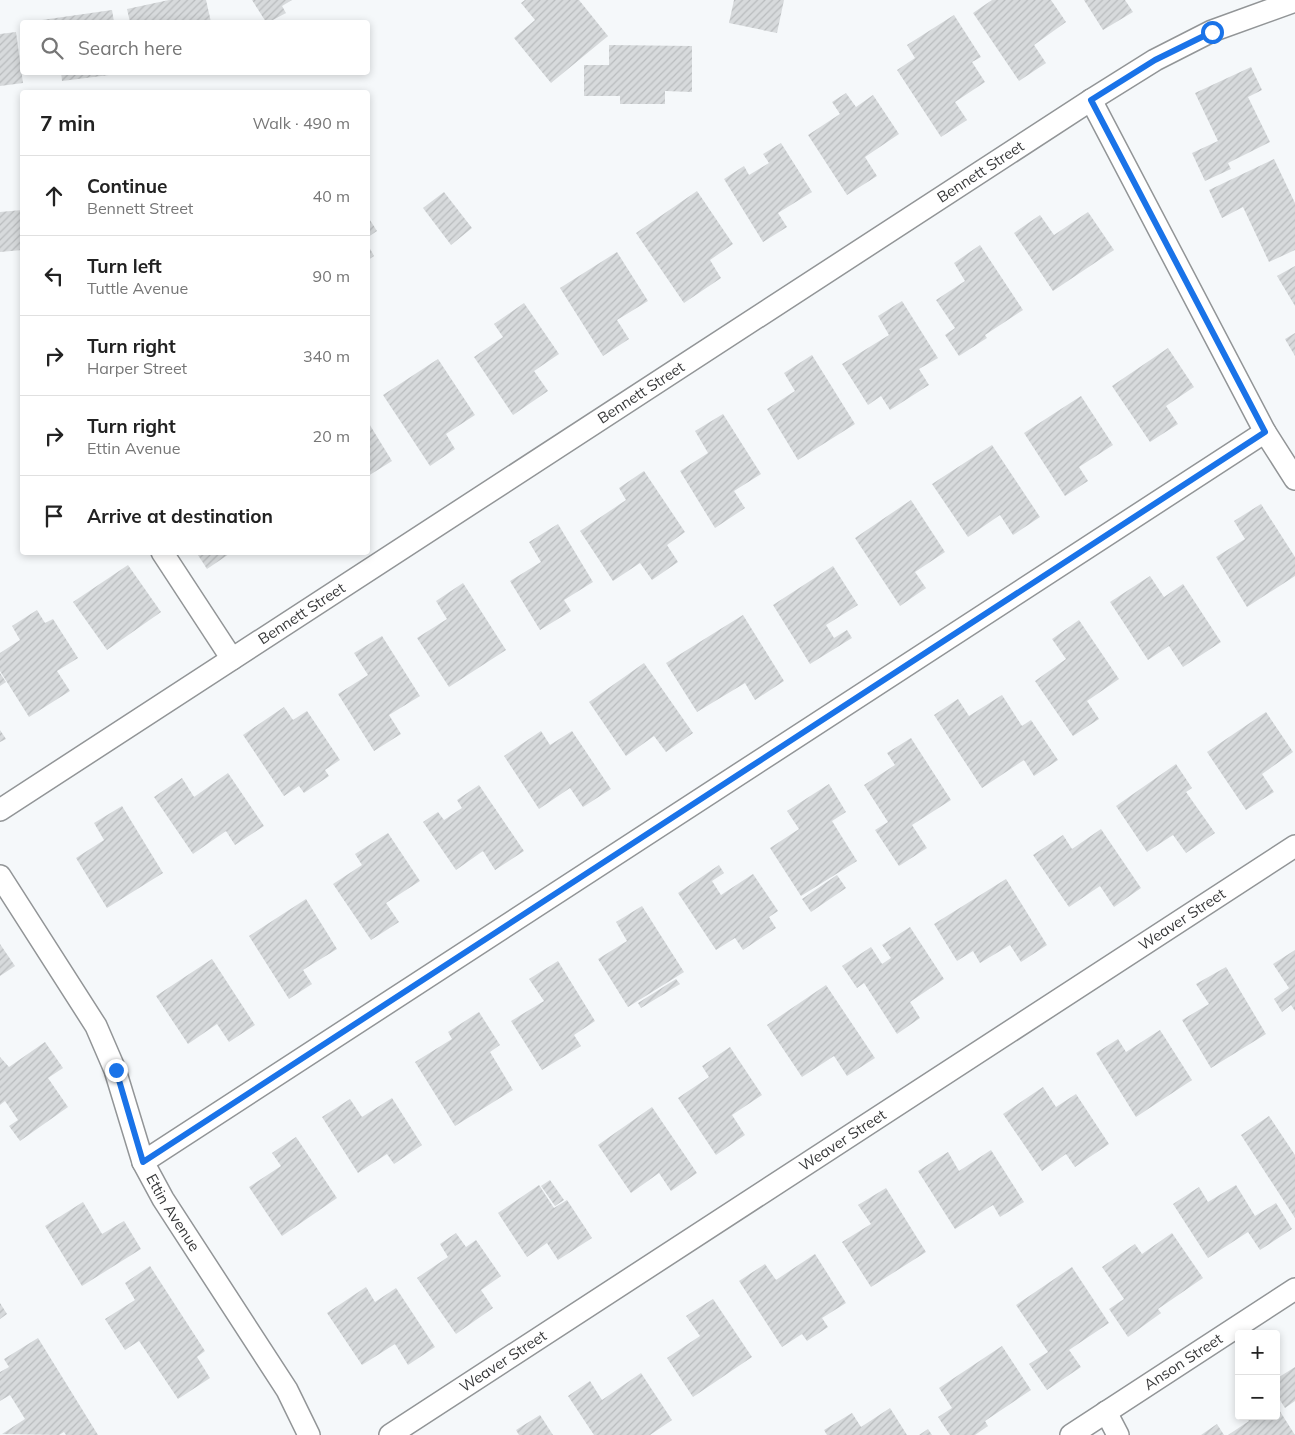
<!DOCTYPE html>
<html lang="en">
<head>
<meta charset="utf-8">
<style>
  :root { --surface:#fff; --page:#f2f2f2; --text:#222; --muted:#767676; --line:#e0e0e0 }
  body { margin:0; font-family:Mulish,sans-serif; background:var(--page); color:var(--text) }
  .controls { position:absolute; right:15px; bottom:15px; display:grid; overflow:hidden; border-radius:5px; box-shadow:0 2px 8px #0003 }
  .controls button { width:45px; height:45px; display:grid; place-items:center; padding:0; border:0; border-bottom:1px solid var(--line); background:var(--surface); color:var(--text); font:25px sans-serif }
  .stop { position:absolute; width:15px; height:15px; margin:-11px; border:4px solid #1a73e8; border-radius:50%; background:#fff }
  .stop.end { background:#1a73e8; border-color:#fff; box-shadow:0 1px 5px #0008 }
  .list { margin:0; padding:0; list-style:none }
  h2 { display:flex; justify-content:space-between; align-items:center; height:65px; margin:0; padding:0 20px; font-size:21px }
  h2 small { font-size:16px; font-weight:400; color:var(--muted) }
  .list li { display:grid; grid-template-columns:32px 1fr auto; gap:15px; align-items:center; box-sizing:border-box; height:80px; padding:0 20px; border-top:1px solid var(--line) }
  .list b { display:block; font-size:19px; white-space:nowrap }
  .list p { margin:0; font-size:16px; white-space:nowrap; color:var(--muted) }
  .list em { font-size:16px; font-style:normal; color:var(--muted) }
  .icon { flex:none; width:28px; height:28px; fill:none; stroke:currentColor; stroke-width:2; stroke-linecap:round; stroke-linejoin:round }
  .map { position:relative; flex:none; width:1295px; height:1435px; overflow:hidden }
  .search { position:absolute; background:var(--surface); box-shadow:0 2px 8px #0003; left:20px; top:20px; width:350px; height:55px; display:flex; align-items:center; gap:12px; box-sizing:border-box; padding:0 18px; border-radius:5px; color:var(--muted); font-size:19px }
  .panel { position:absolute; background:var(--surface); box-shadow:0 2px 8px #0003; left:20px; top:90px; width:350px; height:465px; border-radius:5px }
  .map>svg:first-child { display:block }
</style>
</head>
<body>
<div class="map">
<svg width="1295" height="1435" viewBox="0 0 1295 1435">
  <defs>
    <pattern id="building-hatch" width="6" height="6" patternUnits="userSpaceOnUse" patternTransform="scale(1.25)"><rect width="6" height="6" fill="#d7dadc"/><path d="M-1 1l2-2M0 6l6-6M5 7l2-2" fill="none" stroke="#b9bcbe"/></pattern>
  </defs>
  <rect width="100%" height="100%" fill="#f5f8fa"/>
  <g fill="url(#building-hatch)">
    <path d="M169,0H206L211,22H130L127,9Z"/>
    <path d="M252,0H292L282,6L286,13L269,22H266Z"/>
    <path d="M525,0H579L608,36L551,83L514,38L535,20L521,3Z"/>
    <path d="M734,0H784L777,33L729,23Z"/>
    <path d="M992,0H1051L1066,22L1034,45L1046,63L1019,81L973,13Z"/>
    <path d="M1084,0H1125L1133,12L1103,30Z"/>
    <path d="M112,10L114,22H35V21Z"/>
    <path d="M954,15L981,57L972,62L985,82L955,102L967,120L941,137L897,70L915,58L907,45Z"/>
    <path d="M16,32L23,83L0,86V34Z"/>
    <path d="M609,45L692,46V92L665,91V104H620V96H584V65H609Z"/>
    <path d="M1251,67L1262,90L1248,97L1270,142L1228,163L1231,169L1205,181L1192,153L1218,141L1195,93Z"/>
    <path d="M61,72H116L117,74L62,81Z"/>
    <path d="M846,93L856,107L873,95L899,134L865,157L877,176L847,195L808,135L840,114L832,102Z"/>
    <path d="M781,143L812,192L778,213L787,227L763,242L724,179L744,166L749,175L769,163L763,154Z"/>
    <path d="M1274,159L1295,203V250L1269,262L1243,207L1222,218L1209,190Z"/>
    <path d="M697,191L733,244L710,260L721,278L684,303L636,233Z"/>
    <path d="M444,192L472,228L451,245L423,208Z"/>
    <path d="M22,210V250L0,252V212Z"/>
    <path d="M1088,212L1114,250L1053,291L1014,233L1040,215L1054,235Z"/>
    <path d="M368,217L377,231L368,237Z"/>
    <path d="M368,245L374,256L368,260Z"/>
    <path d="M980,245L1023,310L985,335L987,338L959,356L945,335L955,328L936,300L965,281L954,263Z"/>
    <path d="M617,252L648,301L617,320L629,339L603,356L560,288Z"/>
    <path d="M1295,266V306L1277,276Z"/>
    <path d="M902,301L938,358L919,369L929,385L890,410L881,396L868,405L842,364L889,335L878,316Z"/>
    <path d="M524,303L559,354L534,371L548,391L513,415L474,357L503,337L494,324Z"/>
    <path d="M1295,333V356L1285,339Z"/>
    <path d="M1168,348L1194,387L1166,406L1178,424L1150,442L1112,386Z"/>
    <path d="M812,355L855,424L798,460L767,409L795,391L784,373Z"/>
    <path d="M438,359L475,415L446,434L455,449L430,466L383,395Z"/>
    <path d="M1081,396L1113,445L1079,467L1088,481L1065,496L1024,433Z"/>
    <path d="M723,414L761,474L734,491L745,508L715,528L680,471L708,453L695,431Z"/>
    <path d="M368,422L392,461L368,476Z"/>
    <path d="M992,445L1040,517L1013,535L1000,515L968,537L932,484Z"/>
    <path d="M644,471L685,532L667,545L678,562L652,580L640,563L613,581L580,531L626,500L619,488Z"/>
    <path d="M911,500L945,552L915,572L926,588L900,606L855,538Z"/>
    <path d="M1261,504L1295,557V576L1247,607L1216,557L1245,539L1234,521Z"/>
    <path d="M558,524L593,582L564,600L571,611L540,630L510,581L541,562L529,542Z"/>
    <path d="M196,552H232L207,569Z"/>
    <path d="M128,565L161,612L107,650L73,602Z"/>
    <path d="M833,566L858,605L826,625L834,638L847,630L852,638L810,664L773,605Z"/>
    <path d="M1150,576L1164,597L1183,584L1221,642L1183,667L1169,646L1148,660L1110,602Z"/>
    <path d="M463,583L506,650L449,687L417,638L447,619L436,601Z"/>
    <path d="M37,610L45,623L53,619L78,658L57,671L70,691L29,717L0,671V653L20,640L12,626Z"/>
    <path d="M743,615L784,681L755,700L745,683L697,712L666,663Z"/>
    <path d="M1079,620L1119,679L1087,701L1099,719L1073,736L1035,681L1066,659L1052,639Z"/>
    <path d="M382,636L420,696L389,715L401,734L374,751L338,694L368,675L354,653Z"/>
    <path d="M644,663L693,733L666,752L654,736L626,756L589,702Z"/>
    <path d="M0,673L6,682L0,686Z"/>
    <path d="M1002,695L1022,726L1031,720L1058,760L1034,776L1024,760L982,788L934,715L958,699L969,716Z"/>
    <path d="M284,707L293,720L307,711L340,760L325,770L329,776L304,793L299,786L284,796L243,735Z"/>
    <path d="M1266,712L1293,752L1262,774L1274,792L1246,810L1207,752Z"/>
    <path d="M0,730L6,739L0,742Z"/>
    <path d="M541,731L550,745L572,731L611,789L583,807L570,788L539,809L504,756Z"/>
    <path d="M911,738L951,800L912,825L927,848L899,866L875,830L888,822L864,785L895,765L887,753Z"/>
    <path d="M1176,764L1192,788L1186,792L1215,833L1186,853L1173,835L1147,852L1116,806Z"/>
    <path d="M228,773L264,826L235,845L226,831L193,854L154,797L182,778L194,797Z"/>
    <path d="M829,784L846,812L832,821L857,861L801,896L770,848L799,829L787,811Z"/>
    <path d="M479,785L524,851L495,870L483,851L456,870L423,822L438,812L444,820L462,808L457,800Z"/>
    <path d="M122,806L163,873L107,908L76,858L104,840L94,823Z"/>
    <path d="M1101,829L1141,888L1114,907L1100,886L1069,907L1033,855L1063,835L1072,849Z"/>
    <path d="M388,833L420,881L386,903L399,922L371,940L333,884L362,865L355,854Z"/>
    <path d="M719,865L724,873L712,881L721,895L753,874L778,911L769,917L776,928L743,950L735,938L716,950L678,893Z"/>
    <path d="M837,875L846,888L811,912L802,899Z"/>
    <path d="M1006,879L1047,945L1021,962L1010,945L980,963L973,951L957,961L934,924Z"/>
    <path d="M306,899L337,949L303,970L312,984L289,999L249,936Z"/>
    <path d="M642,906L684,972L628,1007L598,959L627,941L616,922Z"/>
    <path d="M910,927L944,979L910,1002L920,1018L897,1034L864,983L857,988L842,966L871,947L882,964L891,958L882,945Z"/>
    <path d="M0,944L15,966L0,976Z"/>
    <path d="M1295,950V1011L1291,1005L1282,1012L1274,999L1289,988L1273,964Z"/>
    <path d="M212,959L255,1025L229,1042L217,1024L188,1044L156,996Z"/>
    <path d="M558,961L595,1021L574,1035L581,1046L542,1070L511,1021L544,1001L529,979Z"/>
    <path d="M1226,967L1266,1034L1211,1068L1182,1020L1209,1004L1196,984Z"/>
    <path d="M676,979L680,984L641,1008L638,1003Z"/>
    <path d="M826,985L875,1058L847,1076L834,1056L802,1077L767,1025Z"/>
    <path d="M479,1012L500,1045L490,1052L513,1090L455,1126L415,1062L452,1039L448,1032Z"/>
    <path d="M1160,1030L1192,1080L1136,1117L1096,1053L1118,1039L1126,1052Z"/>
    <path d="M45,1042L63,1068L48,1078L68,1107L20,1141L9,1126L18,1120L5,1101L0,1105V1057L9,1067Z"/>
    <path d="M730,1047L762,1095L732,1115L745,1135L716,1155L678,1098L709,1077L702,1066Z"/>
    <path d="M1043,1087L1056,1107L1076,1094L1109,1144L1075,1167L1066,1154L1042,1171L1003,1114Z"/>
    <path d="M392,1098L422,1145L394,1164L387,1154L358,1173L322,1117L350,1099L362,1117Z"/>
    <path d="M652,1107L697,1173L671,1191L659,1173L631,1193L598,1145Z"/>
    <path d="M1269,1116L1295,1155V1218L1241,1135Z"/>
    <path d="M296,1137L337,1198L282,1236L249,1187L281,1166L272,1153Z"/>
    <path d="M991,1150L1024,1202L1000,1217L993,1205L955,1229L918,1171L948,1152L959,1171Z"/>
    <path d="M550,1180L564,1200L555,1206L541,1186Z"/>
    <path d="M539,1185L554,1208L567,1200L592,1238L558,1260L547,1243L527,1257L498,1213Z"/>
    <path d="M1236,1185L1255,1216L1276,1203L1292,1229L1260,1250L1248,1232L1208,1258L1173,1204L1199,1187L1208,1202Z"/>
    <path d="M886,1188L926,1252L871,1287L842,1242L871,1224L858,1205Z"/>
    <path d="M83,1202L102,1234L124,1221L141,1249L82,1286L45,1226Z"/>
    <path d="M456,1233L466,1247L476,1240L501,1276L481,1290L493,1308L456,1334L417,1278L448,1257L440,1244Z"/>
    <path d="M1172,1233L1203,1278L1158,1309L1161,1313L1128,1337L1109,1309L1124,1299L1102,1267L1135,1244L1142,1254Z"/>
    <path d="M815,1254L846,1303L822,1318L828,1327L807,1341L802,1334L782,1347L739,1281L765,1264L776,1280Z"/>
    <path d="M150,1266L205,1351L197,1357L210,1378L178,1399L139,1341L125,1350L105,1319L135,1300L125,1283Z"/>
    <path d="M1072,1267L1109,1323L1069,1350L1081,1367L1047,1390L1029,1364L1048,1352L1016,1305Z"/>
    <path d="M366,1287L375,1302L396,1288L435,1347L408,1365L395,1344L362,1365L327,1313Z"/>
    <path d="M713,1299L752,1357L693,1397L667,1358L700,1336L686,1316Z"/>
    <path d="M0,1303L7,1314L0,1319Z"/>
    <path d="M38,1338L98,1435H66L64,1432L59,1435L2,1434L25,1419L10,1395L0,1401V1372L9,1367L4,1359Z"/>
    <path d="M1002,1346L1031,1390L985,1421L988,1426L975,1435H950L938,1417L952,1408L939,1388Z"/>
    <path d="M1295,1367V1401L1285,1408L1276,1394V1379Z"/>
    <path d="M641,1373L672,1420L650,1435H594L568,1396L590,1381L602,1400Z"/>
    <path d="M1276,1405L1295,1435H1228L1249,1421L1245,1416H1276Z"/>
    <path d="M890,1408L907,1435H827L824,1430L852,1413L861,1427Z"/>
    <path d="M540,1415L553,1435H519L516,1430Z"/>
    <path d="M1217,1424L1224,1435H1201Z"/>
    <path d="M928,1429L932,1435H919Z"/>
  </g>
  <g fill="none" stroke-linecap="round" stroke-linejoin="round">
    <g stroke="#929597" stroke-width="24">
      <g id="minor">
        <path d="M1091,100L1265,432L1295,479"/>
        <path d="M162,552L232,659"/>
        <path id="s1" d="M0,810L1091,100L1155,60L1212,31L1295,1"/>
        <path id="s2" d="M0,876L96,1026L115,1070L143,1162L163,1199L287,1390L309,1435"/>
        <path d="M143,1162L1265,432"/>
        <path d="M1106,1412L1118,1435"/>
        <path id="s3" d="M390,1435L1295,846"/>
        <path id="s4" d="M1071,1435L1295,1289"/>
      </g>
    </g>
    <use href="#minor" stroke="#fff" stroke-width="21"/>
  </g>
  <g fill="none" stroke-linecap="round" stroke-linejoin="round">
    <path stroke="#1a73e8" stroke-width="6" d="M116,1070L143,1162L1265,432L1091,100L1155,60L1212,32"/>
  </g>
  <g text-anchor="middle" stroke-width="4.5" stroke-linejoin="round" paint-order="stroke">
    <g font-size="15" fill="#373839" stroke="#fff">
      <text dy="5" stroke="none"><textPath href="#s1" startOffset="1170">Bennett Street</textPath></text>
      <text dy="5" stroke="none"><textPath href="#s1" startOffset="765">Bennett Street</textPath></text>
      <text dy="5" stroke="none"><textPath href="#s1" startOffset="360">Bennett Street</textPath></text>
      <text dy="5" stroke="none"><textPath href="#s3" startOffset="945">Weaver Street</textPath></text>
      <text dy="5" stroke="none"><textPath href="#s3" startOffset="540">Weaver Street</textPath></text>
      <text dy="5" stroke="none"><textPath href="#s2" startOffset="381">Ettin Avenue</textPath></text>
      <text dy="5" stroke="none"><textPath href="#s3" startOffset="135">Weaver Street</textPath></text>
      <text dy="5" stroke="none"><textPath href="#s4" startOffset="134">Anson Street</textPath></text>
    </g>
  </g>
</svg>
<div class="controls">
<button>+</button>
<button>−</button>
</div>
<div class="stop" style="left:1212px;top:32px"></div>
<div class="stop end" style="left:116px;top:1070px"></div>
<div class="search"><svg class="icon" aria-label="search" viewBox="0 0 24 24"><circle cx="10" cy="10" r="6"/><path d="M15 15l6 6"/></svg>Search here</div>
<section class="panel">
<h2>7 min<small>Walk · 490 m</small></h2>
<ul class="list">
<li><svg class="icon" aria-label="ahead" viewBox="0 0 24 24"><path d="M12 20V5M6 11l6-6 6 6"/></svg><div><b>Continue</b><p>Bennett Street</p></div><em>40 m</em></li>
<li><svg class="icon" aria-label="left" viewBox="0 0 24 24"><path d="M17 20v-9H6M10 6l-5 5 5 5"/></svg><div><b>Turn left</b><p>Tuttle Avenue</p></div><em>90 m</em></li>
<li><svg class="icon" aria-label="right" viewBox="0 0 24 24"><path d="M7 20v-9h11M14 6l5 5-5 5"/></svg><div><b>Turn right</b><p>Harper Street</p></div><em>340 m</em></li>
<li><svg class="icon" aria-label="right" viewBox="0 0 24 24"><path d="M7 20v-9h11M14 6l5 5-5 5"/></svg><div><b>Turn right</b><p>Ettin Avenue</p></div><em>20 m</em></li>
<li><svg class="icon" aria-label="arrive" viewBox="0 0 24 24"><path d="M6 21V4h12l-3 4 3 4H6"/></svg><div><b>Arrive at destination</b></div></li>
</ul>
</section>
</div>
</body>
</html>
